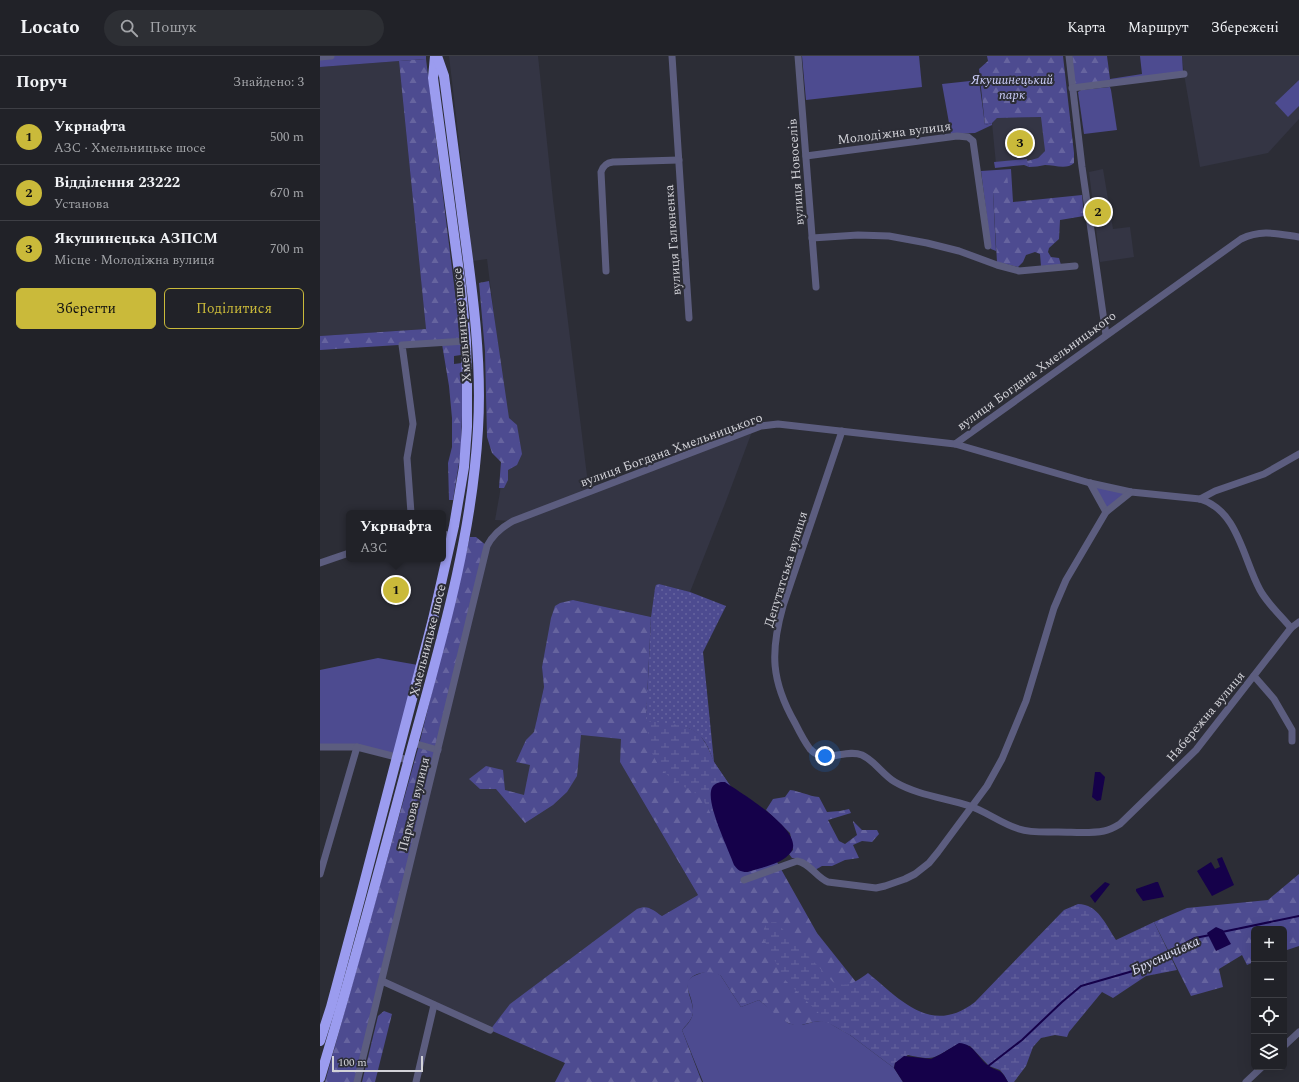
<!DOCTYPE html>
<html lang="uk">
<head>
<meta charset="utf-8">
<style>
  :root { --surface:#212228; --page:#2d2f34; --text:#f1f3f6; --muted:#a2a4a8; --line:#3e3f45; --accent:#caba3a }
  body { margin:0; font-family:Spectral,serif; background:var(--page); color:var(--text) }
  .controls { position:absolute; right:12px; bottom:12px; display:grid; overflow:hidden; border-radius:6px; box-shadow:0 4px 16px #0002 }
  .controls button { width:36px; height:36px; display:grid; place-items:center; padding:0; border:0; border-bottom:1px solid var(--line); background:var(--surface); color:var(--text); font:20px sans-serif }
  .scale { position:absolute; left:12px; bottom:10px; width:91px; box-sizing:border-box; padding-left:4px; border:2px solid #d2d2d8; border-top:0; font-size:11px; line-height:14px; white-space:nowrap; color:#d2d2d8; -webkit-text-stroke:3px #2c2d36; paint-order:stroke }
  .you { position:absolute; left:505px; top:700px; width:14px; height:14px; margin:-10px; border:3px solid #fff; border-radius:50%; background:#1a73e8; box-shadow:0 0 0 6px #1a73e833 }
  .badge { display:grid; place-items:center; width:26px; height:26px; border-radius:50%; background:var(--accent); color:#111; font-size:13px; font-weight:700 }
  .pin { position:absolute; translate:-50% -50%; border:2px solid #fff; box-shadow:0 1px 4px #0006 }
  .popup { position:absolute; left:26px; top:454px; width:100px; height:52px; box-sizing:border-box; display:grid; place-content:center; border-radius:6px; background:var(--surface); filter:drop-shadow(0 1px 3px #0005); font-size:13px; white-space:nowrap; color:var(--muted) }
  .popup b { font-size:15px; color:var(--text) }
  .popup::after { content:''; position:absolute; left:50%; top:100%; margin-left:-8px; border:8px solid transparent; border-top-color:var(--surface) }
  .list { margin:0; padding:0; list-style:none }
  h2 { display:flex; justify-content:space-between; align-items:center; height:52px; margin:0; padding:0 16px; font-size:17px }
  h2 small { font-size:13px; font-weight:400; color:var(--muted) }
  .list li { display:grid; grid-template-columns:26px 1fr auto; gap:12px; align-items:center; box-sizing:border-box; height:56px; padding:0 16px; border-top:1px solid var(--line) }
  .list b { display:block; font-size:15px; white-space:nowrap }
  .list p { margin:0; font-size:13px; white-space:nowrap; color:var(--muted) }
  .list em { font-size:13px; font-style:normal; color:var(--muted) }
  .actions { display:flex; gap:8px; padding:12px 16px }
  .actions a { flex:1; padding:9px 0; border:1px solid var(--accent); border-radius:6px; text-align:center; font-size:14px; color:var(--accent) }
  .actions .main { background:var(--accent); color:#111 }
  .icon { flex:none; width:22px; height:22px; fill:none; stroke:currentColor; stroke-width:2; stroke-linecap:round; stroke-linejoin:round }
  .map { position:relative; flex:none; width:979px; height:1026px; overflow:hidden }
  header { display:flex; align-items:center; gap:24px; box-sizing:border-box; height:56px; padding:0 20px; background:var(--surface); border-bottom:1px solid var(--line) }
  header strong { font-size:19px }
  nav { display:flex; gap:22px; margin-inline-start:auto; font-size:14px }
  .search { width:280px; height:36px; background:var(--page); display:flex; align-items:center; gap:10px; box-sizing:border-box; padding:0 14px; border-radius:22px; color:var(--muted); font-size:15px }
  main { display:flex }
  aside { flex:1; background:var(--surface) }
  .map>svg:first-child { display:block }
</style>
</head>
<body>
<header>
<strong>Locato</strong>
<div class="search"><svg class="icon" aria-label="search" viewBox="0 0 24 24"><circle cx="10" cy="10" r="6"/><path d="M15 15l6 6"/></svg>Пошук</div>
<nav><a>Карта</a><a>Маршрут</a><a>Збережені</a></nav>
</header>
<main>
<aside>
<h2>Поруч<small>Знайдено: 3</small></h2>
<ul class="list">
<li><span class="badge">1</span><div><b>Укрнафта</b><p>АЗС · Хмельницьке шосе</p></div><em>500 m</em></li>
<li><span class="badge">2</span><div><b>Відділення 23222</b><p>Установа</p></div><em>670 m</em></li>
<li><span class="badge">3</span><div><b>Якушинецька АЗПСМ</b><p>Місце · Молодіжна вулиця</p></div><em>700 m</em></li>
</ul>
<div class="actions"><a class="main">Зберегти</a><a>Поділитися</a></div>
</aside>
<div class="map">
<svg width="979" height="1026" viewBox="0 0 979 1026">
  <defs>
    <pattern id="forest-firs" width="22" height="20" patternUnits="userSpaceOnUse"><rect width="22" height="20" fill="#4d4b90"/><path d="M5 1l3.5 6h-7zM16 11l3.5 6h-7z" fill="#66649f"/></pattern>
    <pattern id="wetland-marsh" width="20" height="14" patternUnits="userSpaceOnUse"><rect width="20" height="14" fill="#4d4b90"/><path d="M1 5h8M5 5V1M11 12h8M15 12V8" fill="none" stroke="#66649f"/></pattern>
    <pattern id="park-dots" width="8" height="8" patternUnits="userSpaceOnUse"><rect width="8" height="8" fill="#4d4b90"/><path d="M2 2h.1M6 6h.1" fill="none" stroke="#66649f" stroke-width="1.8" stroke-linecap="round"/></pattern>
  </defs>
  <rect width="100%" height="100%" fill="#2c2d36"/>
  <g fill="#343544">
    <path d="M129,0H218L233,144L269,436L433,373L406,445L370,536L339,528L335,532L331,561L253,544L222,611L224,631L216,666L261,679L302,683L300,706L378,839L342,860L330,852L170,974L62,925L167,490L192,465L175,464L180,436L182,407L192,405L167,203L153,205Z"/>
    <path d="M862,0H979V63L948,97L880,111L864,18Z"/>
    <path d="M79,5L106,273L0,280V11Z"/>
    <path d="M722,61L725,95L718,102L707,105L676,108L672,67L677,62Z"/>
    <path d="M783,113L793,173L810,171L814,201L780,206L769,116Z"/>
  </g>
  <g fill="#4d4b90">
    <path d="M0,0H106V3L0,11Z"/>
    <path d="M482,0H599L602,31L486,44Z"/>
    <path d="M820,0H862L863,16L789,26L790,23L822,18Z"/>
    <path d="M659,24L665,69L672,67V69L655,77L631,78L622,28Z"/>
    <path d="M979,24V50L968,61L955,47Z"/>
    <path d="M790,31L791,34L797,74L764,78L758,36L761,34Z"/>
    <path d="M707,103L709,111L704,109L675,112L674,106Z"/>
    <path d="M691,113L693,146L673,136L676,195L671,193L661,115Z"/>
    <path d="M770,427L811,436L786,456Z"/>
    <path d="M58,602L98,609L74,700L37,691H0V614Z"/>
    <path d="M389,915L396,916L401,920L421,951L439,944L468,967L475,969H482L493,966L502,965L509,967L530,979L574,1012L583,1026H383L362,974C367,969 373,963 373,955C373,932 352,924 389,915Z"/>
  </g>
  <g fill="url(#forest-firs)">
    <path d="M667,0H743L754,97V107C747,114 734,109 725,109C720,110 714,111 709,111L707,105L718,102L725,95L721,61L677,62L672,67L665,69L659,13L668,5Z"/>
    <path d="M752,0H787L790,23L789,26L756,30L754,27Z"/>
    <path d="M106,3L141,285L0,294V280L106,273L79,5Z"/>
    <path d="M680,117H687L688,128L684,133L691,139L693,146L762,139L764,160L740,164L739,183L729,192L728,196L731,201L739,202L741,209L721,210L720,198L715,196L706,199L703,206L698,211L677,206L673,136Z"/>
    <path d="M169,225L189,362L197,369L202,398L197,409L188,414V424L184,432H179L181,406L172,397L167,381L165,295L159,227Z"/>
    <path d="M141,287V299L134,300V308L142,307L143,324L141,394L133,444H129L128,407L132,391V362L129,330L122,288Z"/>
    <path d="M150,481H156L167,490L37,1026H5L99,689Z"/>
    <path d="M253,544L331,561L326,665L386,688L394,706L411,731L405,726L393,754L427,816L457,806L497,877L536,926L547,944L530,979C519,973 507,963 493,966C486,967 481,971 474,969C463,967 448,951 439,944L421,951L401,920C394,915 389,916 381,917C356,923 374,942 373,956C373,963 366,969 362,974L382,1026H235L245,1007L170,974L190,948L317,853C328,848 333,854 342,860L378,839L300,706L301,683L261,679L257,720L247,736L233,749L205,767L176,733H160L149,723L166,710L183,714L185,734L204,739L210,709L196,706L206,684L214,676L224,631L222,611L231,562L235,550L240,547Z"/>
    <path d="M470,734C480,735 488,740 499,741L507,756L520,755L529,753L531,757L508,764L519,785L525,788L537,779L533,766V765L542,774H557L559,778L552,786L542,785L533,789L539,802L525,804L512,810H502L495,814L477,802H472L469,798L473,794L470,777L446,754L453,743L465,741Z"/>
    <path d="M979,818V890L964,895V873H934V906L927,909L922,899L899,913L903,931L871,940L834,866L867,852L948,844Z"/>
    <path d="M64,955L72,958L55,1026H42L58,960Z"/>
  </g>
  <g fill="url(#wetland-marsh)">
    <path d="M329,632L362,669L373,674L380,679L386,688L394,706L411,731L405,729L390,742L393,754L403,780L381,740L355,726L340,712L336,705L332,697L326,665L327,634Z"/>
    <path d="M758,848C778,848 786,869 796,884L834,866L857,914L826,920L793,942L782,936L749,976L747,981L735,979L721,982L713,991L706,1010L694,1026H688L684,1019L680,1014L669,1010L650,990L639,988C614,1000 618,1006 588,999L575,1007L574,1012L530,979L509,967L465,924L444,884C442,874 444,865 456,866L513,926C527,933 537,925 548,917C581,944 611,980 655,946L744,854Z"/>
  </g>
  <path fill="url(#park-dots)" d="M339,528L370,536L406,550L383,596L394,706C391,700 389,692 385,686C372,666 347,668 326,665L331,561L335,532L336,529Z"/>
  <g fill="#15014a">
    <path d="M775,716H780L785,721L781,744L777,745L772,741Z"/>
    <path d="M401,726H405C419,736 486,775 471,796C463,808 440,812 427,816C420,816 418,814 414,809C408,792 388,752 391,735C392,729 396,727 401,726Z"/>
    <path d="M902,801L914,829L892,840L877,815L891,806L895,813L900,811L897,803Z"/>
    <path d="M785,826L790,828L775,847L770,840Z"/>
    <path d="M836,826H838L844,841L823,845L816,835V833Z"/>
    <path d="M896,871L903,874L911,888L896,895L887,877Z"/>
    <path d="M639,987C655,988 657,1002 669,1010C679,1017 680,1011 688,1026H583L574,1012L575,1007L584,1000L611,1003L621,998Z"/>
  </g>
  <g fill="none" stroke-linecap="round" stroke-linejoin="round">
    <g stroke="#15014a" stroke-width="2">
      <path d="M902,876L979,860"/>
      <path d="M667,1011L702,984L742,946L761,930L813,915L875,882L890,879"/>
    </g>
    <g stroke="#5c5d7f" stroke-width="7">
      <path d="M352,0L369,262"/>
      <path d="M478,0L496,231"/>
      <path d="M749,0L762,111L786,279"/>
      <path d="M0,1L11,0"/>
      <path d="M752,32L864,18"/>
      <path d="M486,100L637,80L648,81L653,85L668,190"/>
      <path d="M492,182L538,179L569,180L607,187L639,195L677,209L699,215L755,210"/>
      <path d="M286,215L281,116C283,110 286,107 293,106L359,104"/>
      <path d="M522,375L463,550C450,596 451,625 475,667C479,675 484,685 490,693C505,709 525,692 542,699C555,705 563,719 575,726C597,739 625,742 650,750C667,756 682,768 699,773C711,777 726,776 738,776C753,776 769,778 784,775C790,774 795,771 800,768L876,694L971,572L979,566"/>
      <path d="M635,388L770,427L811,436L880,443C918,454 923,503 940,534C947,547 961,560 971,572"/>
      <path d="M770,427L786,456"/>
      <path d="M880,443L895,435L944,418L979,398"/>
      <path d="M91,457L87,402L93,368L82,289L146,285"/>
      <path d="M123,478L132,480"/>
      <path d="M0,507L29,497"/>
      <path d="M934,620L954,643L972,674V685"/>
      <path d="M93,687L118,694"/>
      <path d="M0,691H37L88,704"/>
      <path d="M0,818L37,691"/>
      <path d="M424,824L477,805C490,807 496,821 508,826L556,832L565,830L585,823L595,818L609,807L618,796L667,730L682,703L706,645L734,552L746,524L786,456L811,436"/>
      <path d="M62,925L170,974"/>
      <path d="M964,990L979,976"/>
      <path d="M37,1026L167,490C173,478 182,471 193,465L441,370L458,368L635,388L921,183C942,173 958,178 979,181"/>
      <path d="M96,1026L114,949"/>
      <path d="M926,1026L942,1011"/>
    </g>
    <g stroke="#9b9cef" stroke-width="10">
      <path d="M0,985L11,951L41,839L113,563L134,470L144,411L147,371V326L146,285L141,231L113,22L115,0"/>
      <path d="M0,1022C33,914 62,804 91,695C120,589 152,483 158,373C162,306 153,239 144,173C137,122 131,71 124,20L117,0"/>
    </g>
  </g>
  <g text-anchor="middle" stroke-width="4" stroke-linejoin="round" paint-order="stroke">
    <g font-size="13" font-style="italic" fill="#cccefa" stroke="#2c2d36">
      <text x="692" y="28">Якушинецький<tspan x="692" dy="15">парк</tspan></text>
    </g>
    <g font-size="13" fill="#d2d2d8" stroke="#2c2d36">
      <text transform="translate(574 76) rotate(-7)" y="5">Молодіжна вулиця</text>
      <text transform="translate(475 116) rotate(-94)" y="5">вулиця Новоселів</text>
      <text transform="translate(352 184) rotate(-94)" y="5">вулиця Галюненка</text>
      <text transform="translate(141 269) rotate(-95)" y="5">Хмельницьке шосе</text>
      <text transform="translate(716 314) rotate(-36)" y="5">вулиця Богдана Хмельницького</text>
      <text transform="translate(351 393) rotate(-20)" y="5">вулиця Богдана Хмельницького</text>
      <text transform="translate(465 513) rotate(-73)" y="5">Депутатська вулиця</text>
      <text transform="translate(107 584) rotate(-76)" y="5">Хмельницьке шосе</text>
      <text transform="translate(885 660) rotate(-50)" y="5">Набережна вулиця</text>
      <text transform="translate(93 748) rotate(-76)" y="5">Паркова вулиця</text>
    </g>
    <g font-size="14" font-style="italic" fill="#dfe0f7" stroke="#2c2d36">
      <text transform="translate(845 899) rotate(-25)" y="5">Брусничівка</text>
    </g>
  </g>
</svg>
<div class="controls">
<button>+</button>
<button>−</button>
<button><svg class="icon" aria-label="locate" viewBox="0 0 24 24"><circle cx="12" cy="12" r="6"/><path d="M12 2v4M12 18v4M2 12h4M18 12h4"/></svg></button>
<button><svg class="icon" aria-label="layers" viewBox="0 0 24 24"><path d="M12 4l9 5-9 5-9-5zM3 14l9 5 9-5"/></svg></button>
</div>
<div class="scale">100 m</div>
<div class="you"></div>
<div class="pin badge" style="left:76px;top:534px">1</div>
<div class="popup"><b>Укрнафта</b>АЗС</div>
<div class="pin badge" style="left:778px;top:156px">2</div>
<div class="pin badge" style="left:700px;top:87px">3</div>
</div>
</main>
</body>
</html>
